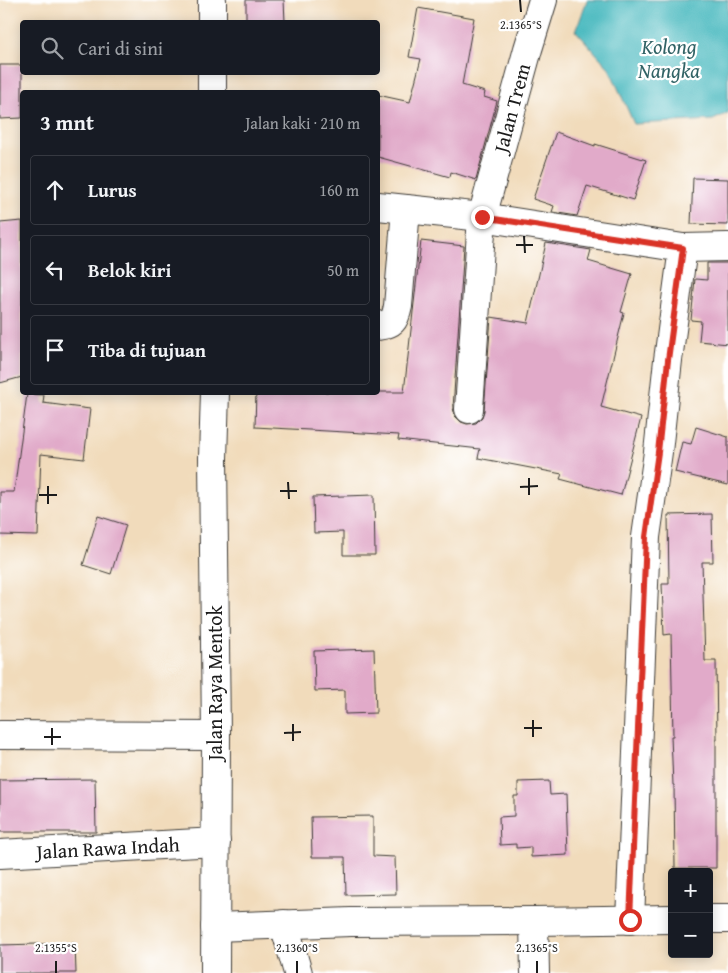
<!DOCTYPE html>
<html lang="id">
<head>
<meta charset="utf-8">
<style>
  :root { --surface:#171b24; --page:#20242c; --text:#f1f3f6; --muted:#9ea1a6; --line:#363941 }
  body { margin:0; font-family:"Gentium Book Plus",serif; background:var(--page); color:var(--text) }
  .controls { position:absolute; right:15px; bottom:15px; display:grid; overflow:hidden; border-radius:5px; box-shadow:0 2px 12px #0003 }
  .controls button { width:45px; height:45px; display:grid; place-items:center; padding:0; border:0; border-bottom:1px solid var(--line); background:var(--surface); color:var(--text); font:25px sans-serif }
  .stop { position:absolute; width:15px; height:15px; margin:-11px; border:4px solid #d93025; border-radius:50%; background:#fff }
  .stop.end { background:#d93025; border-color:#fff; box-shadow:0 1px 5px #0008 }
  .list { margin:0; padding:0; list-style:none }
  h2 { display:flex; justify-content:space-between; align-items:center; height:65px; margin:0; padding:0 20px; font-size:21px }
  h2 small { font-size:16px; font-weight:400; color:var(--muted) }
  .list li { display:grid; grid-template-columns:32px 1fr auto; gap:15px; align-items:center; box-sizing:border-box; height:70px; margin:0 10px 10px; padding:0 10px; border:1px solid var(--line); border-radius:5px }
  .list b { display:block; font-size:19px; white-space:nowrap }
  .list em { font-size:16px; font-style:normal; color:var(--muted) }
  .icon { flex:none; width:28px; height:28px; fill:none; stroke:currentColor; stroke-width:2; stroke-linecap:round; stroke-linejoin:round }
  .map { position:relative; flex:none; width:728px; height:973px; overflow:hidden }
  .search { position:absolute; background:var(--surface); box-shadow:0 2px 12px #0003; left:20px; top:20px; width:360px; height:55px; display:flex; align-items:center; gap:12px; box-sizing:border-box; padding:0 18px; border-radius:5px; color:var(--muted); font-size:19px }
  .panel { position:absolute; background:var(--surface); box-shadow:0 2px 12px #0003; left:20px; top:90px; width:360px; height:305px; border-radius:5px }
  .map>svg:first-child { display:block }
</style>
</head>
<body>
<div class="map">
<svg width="728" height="973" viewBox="0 0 728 973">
  <rect width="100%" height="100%" fill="#fff"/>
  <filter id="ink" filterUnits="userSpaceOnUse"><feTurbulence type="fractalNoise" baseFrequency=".02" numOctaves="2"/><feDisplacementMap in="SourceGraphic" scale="10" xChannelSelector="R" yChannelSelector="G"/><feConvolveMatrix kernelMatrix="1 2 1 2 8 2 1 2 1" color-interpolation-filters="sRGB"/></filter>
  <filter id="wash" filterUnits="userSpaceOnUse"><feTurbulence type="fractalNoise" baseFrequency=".0096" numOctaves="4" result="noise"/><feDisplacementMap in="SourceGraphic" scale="20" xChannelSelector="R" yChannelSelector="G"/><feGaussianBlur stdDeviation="1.12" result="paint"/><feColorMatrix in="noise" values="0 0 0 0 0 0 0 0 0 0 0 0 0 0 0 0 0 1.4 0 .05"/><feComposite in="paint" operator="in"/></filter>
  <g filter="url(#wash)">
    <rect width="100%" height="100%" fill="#f1dbbb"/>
    <path fill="#4bbac0" stroke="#346b6e" d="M587,0H728V113L713,120L634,124L609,68L576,31Z"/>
    <g id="blocks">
      <g fill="#e1aac9">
        <path d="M246,0H284L285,22H246Z"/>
        <path d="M418,8L474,18L462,85L485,92L484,97L497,101L476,180L451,172L450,177L378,157V95L410,102L421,59L409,57Z"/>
        <path d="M0,65H22V118L0,119Z"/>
        <path d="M556,132L595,146V144L646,160L633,200L587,186L577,216L552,212L554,206L533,199Z"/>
        <path d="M693,178L728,179V225L691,224Z"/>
        <path d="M22,221V377L0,383V223Z"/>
        <path d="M421,241L464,246L453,408L455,416L461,422L467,424L476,423L482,417L484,411L491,317L528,323L546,243L591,250L588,261L632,274L621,312L624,313L601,407L641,418L621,495L560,479L562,474L478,458L480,449L398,440L399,435L255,427L256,392H404Z"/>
        <path d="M707,263H728V344L699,341L701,321L691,320L695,279L707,280Z"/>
        <path d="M27,394L44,395L43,403L90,409L84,459L41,454L38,536L0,535V492H14Z"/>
        <path d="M696,427L728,437V485L675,472L682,442L691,444Z"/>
        <path d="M374,495L375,555H343V532L314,533L313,497Z"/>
        <path d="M712,514L713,562H702L705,661H716L717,740H716V868H675L674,785H673L671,736H673L671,634L664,635L662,584H669L668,515Z"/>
        <path d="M98,516L126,525L111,574L83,565Z"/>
        <path d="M374,649L376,713L345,714V690L315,691L314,651Z"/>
        <path d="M95,779L96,832H0V780Z"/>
        <path d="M549,781L550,795L566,794L568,855L531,857V847L516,848V844L500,845L499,817L514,816V796H518V782Z"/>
        <path d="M373,816V856L395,857L396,894L346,895L345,857H312L311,817Z"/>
        <path d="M75,943L76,973H0V945Z"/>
      </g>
    </g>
  </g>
  <g filter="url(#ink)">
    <use href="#blocks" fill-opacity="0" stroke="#3c3934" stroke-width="1"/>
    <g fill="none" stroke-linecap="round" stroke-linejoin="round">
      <g stroke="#3c3934" stroke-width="30">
        <g id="minor">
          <path d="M378,206L482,217L683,248L728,247"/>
          <path d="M378,326C392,324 395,321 398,306L406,209"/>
          <path d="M469,409L482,217L528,49L543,0"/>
          <path d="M0,735L216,736"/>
          <path d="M0,854L216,842"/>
          <path d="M709,919H728"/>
          <path d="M630,920L646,537L658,452L668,360L683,248"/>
          <path d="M534,921L535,973"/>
          <path d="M284,924L298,973"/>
          <path d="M215,927L351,922L534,921L672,919"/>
        </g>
      </g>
      <g stroke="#3c3934" stroke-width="30">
        <g id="highway">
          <path d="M212,0V22"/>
          <path d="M212,72V92"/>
          <path d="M215,392L213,458L216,736L215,973"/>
        </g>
      </g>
      <use href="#minor" stroke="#fff" stroke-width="28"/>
      <use href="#highway" stroke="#fff" stroke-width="28"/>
    </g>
  </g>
  <g fill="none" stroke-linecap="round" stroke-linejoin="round" filter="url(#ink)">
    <path stroke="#d93025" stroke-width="6" d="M482,217L683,248L668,360L658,452L646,537L630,920"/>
  </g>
  <path fill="none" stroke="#1c1c1c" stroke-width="2" d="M520,0L521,12M524,236L525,253M516,245H533M529,478V495M288,482L289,499M48,486V504M520,487L538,486M280,491H297M39,495H57M533,720V737M293,724V741M52,728V745M524,728H542M284,733L301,732M44,737H61M56,961V973M297,961V973M537,961V973"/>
  <g text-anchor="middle" stroke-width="4.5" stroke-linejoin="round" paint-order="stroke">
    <g font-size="20" fill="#1c1c1c" stroke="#fff">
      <text transform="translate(512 108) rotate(-75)" y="7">Jalan Trem</text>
      <text transform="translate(215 683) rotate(-90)" y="7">Jalan Raya Mentok</text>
      <text transform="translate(108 848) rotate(-3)" y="7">Jalan Rawa Indah</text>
    </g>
    <g font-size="21" font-style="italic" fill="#316366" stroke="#fff">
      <text x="669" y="54">Kolong<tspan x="669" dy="24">Nangka</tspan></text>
    </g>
  </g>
  <g font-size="12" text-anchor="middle" fill="#1c1c1c" stroke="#fff" stroke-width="4.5" stroke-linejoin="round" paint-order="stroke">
    <text x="521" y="29">2.1365°S</text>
    <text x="56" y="952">2.1355°S</text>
    <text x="297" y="952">2.1360°S</text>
    <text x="537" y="952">2.1365°S</text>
  </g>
</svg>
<div class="controls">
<button>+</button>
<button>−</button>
</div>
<div class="stop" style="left:630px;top:920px"></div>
<div class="stop end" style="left:482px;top:217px"></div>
<div class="search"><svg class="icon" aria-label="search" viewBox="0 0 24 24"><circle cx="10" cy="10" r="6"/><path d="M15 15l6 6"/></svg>Cari di sini</div>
<section class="panel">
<h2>3 mnt<small>Jalan kaki · 210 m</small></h2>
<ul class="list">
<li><svg class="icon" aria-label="ahead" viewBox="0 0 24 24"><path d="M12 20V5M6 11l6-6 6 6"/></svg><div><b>Lurus</b></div><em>160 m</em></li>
<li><svg class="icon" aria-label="left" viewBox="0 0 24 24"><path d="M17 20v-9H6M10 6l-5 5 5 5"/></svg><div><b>Belok kiri</b></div><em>50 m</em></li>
<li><svg class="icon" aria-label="arrive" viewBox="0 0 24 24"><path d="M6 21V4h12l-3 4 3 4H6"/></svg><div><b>Tiba di tujuan</b></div></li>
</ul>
</section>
</div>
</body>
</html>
